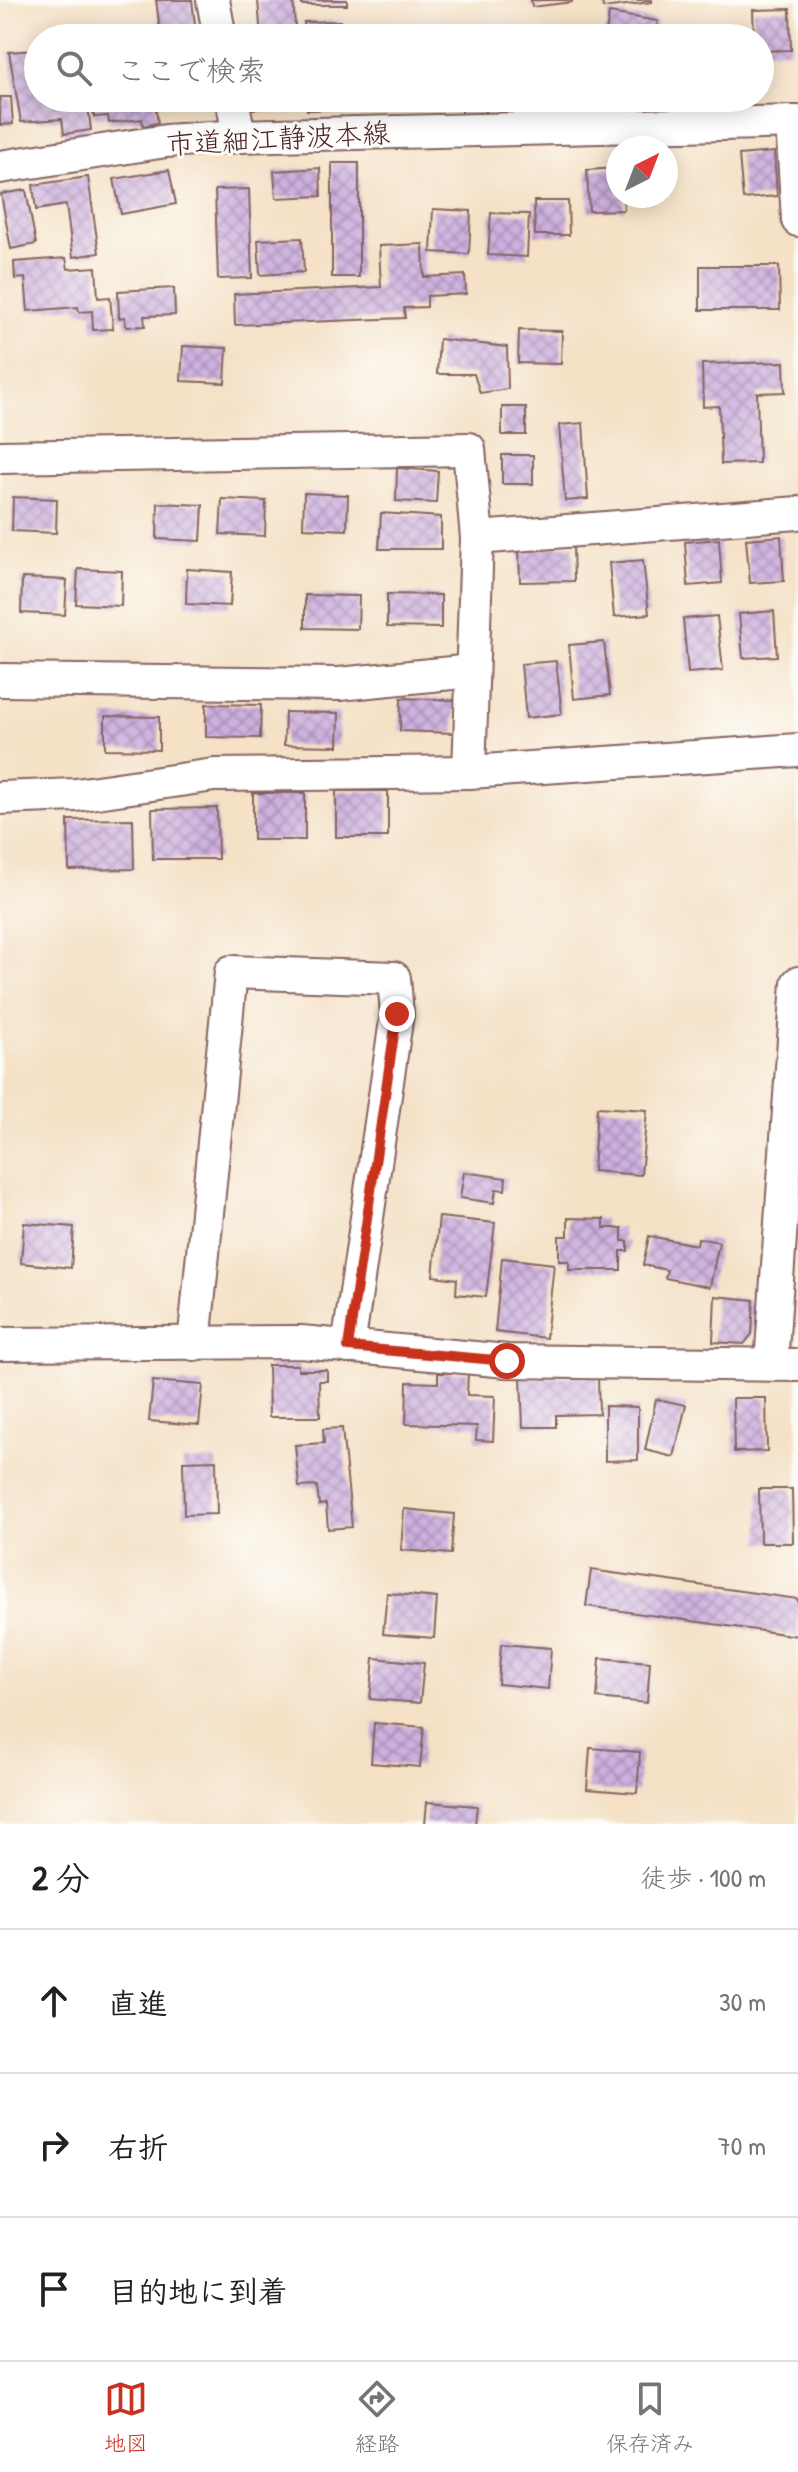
<!DOCTYPE html>
<html lang="ja">
<head>
<meta charset="utf-8">
<style>
  :root { --surface:#fff; --page:#f6f6f6; --text:#202124; --muted:#757577; --line:#e0e0e0; --accent:#c8321e }
  body { margin:0; font-family:"Patrick Hand","Klee One",sans-serif; background:var(--page); color:var(--text) }
  .compass { position:absolute; left:606px; top:136px; width:72px; height:72px; border-radius:50%; background:var(--surface); box-shadow:0 4px 20px #0003; rotate:42deg }
  .stop { position:absolute; width:24px; height:24px; margin:-18px; border:6px solid #c8321e; border-radius:50%; background:#fff }
  .stop.end { background:#c8321e; border-color:#fff; box-shadow:0 2px 8px #0008 }
  .list { margin:0; padding:0; list-style:none }
  h2 { display:flex; justify-content:space-between; align-items:center; height:104px; margin:0; padding:0 32px; font-size:34px }
  h2 small { font-size:26px; font-weight:400; color:var(--muted) }
  .list li { display:grid; grid-template-columns:52px 1fr auto; gap:24px; align-items:center; box-sizing:border-box; height:144px; padding:0 32px; border-top:2px solid var(--line) }
  .list b { display:block; font-size:30px; white-space:nowrap }
  .list em { font-size:26px; font-style:normal; color:var(--muted) }
  .icon { flex:none; width:44px; height:44px; fill:none; stroke:currentColor; stroke-width:2; stroke-linecap:round; stroke-linejoin:round }
  .map { position:relative; flex:none; width:798px; height:1824px; overflow:hidden }
  .search { position:absolute; background:var(--surface); box-shadow:0 4px 20px #0003; left:24px; right:24px; top:24px; height:88px; display:flex; align-items:center; gap:20px; box-sizing:border-box; padding:0 28px; border-radius:44px; color:var(--muted); font-size:30px }
  .sheet { height:536px; background:var(--surface) }
  nav { display:flex; justify-content:space-around; align-items:center; box-sizing:border-box; height:112px; border-top:2px solid var(--line); background:var(--surface); font-size:22px; color:var(--muted) }
  nav a { display:grid; justify-items:center; gap:4px }
  nav .on { color:var(--accent) }
  .map>svg:first-child { display:block }
</style>
</head>
<body>
<div class="map">
<svg width="798" height="1824" viewBox="0 0 798 1824">
  <defs>
    <pattern id="building-cross-hatch" width="8" height="8" patternUnits="userSpaceOnUse" patternTransform="scale(2)"><rect width="8" height="8" fill="#cdb0df"/><path d="M0 0l8 8M0 8l8-8" fill="none" stroke="#a88fb5"/></pattern>
  </defs>
  <rect width="100%" height="100%" fill="#fdfcf7"/>
  <filter id="ink" filterUnits="userSpaceOnUse"><feTurbulence type="fractalNoise" baseFrequency=".0125" numOctaves="2"/><feDisplacementMap in="SourceGraphic" scale="16" xChannelSelector="R" yChannelSelector="G"/><feConvolveMatrix kernelMatrix="1 2 1 2 8 2 1 2 1" color-interpolation-filters="sRGB"/></filter>
  <filter id="wash" filterUnits="userSpaceOnUse"><feTurbulence type="fractalNoise" baseFrequency=".006" numOctaves="4" result="noise"/><feDisplacementMap in="SourceGraphic" scale="32" xChannelSelector="R" yChannelSelector="G"/><feGaussianBlur stdDeviation="1.8" result="paint"/><feColorMatrix in="noise" values="0 0 0 0 0 0 0 0 0 0 0 0 0 0 0 0 0 1.4 0 .05"/><feComposite in="paint" operator="in"/></filter>
  <g filter="url(#wash)">
    <rect width="100%" height="100%" fill="#f4e1c6"/>
    <g id="blocks">
      <g fill="url(#building-cross-hatch)">
        <path d="M156,0H192L196,33L161,38Z"/>
        <path d="M258,0H293L296,38H261Z"/>
        <path d="M301,0H347V5H302Z"/>
        <path d="M531,0H572V2L532,7Z"/>
        <path d="M602,0H651V2L603,8Z"/>
        <path d="M790,9L791,50L760,51V38H754L753,10Z"/>
        <path d="M609,13L658,21L656,38H605Z"/>
        <path d="M340,21L341,38H305L304,22Z"/>
        <rect x="465" y="26" width="9" height="12"/>
        <path d="M153,32L154,38H121V36Z"/>
        <path d="M35,50L38,98H87L91,130L64,134L62,119L21,122L9,52Z"/>
        <path d="M0,97H11L13,124L0,125Z"/>
        <path d="M91,98H154L158,123L143,126L142,119L109,123L108,116L94,117Z"/>
        <path d="M252,98H301L302,105L253,109Z"/>
        <path d="M307,98H343V109L307,110Z"/>
        <path d="M462,98H507V106L486,105V114H462Z"/>
        <path d="M532,98H580V102L532,101Z"/>
        <path d="M602,98H624V103L602,100Z"/>
        <path d="M774,152L777,196L743,199L739,155Z"/>
        <rect x="332" y="163" width="27" height="114"/>
        <path d="M320,168L321,196L276,198L274,171Z"/>
        <path d="M618,168V196H623L624,210L589,211L587,170Z"/>
        <path d="M169,170L176,204L121,214L114,179Z"/>
        <path d="M88,177L99,253L73,257L66,205L36,210L33,185Z"/>
        <path d="M249,189L252,278L218,279L215,190Z"/>
        <path d="M26,190L36,244L11,249L1,194Z"/>
        <path d="M534,201H568L569,235H535Z"/>
        <path d="M433,209L471,211L469,254L431,252Z"/>
        <path d="M491,213L529,214L527,257L488,255Z"/>
        <path d="M302,238L304,272L260,275L258,240Z"/>
        <path d="M423,244L424,277L465,275L466,294L427,296V307L404,308L405,318L235,325L234,294L381,287L379,246Z"/>
        <path d="M66,258L68,269L96,267L98,298L110,297L113,329L93,330L92,311L79,312L78,307L28,311L25,278L15,279L14,262Z"/>
        <path d="M700,266H779L780,310H700Z"/>
        <path d="M174,288L175,315L144,316L145,326L126,327L125,317L119,318L118,291Z"/>
        <path d="M519,330L562,331L561,364L518,363Z"/>
        <path d="M439,339L507,347L508,389L480,393L474,374H437Z"/>
        <path d="M183,346L227,348L225,383L181,381Z"/>
        <path d="M784,362L785,392L757,393L759,463L721,464L719,406L703,407L702,364Z"/>
        <rect x="502" y="407" width="24" height="28"/>
        <path d="M583,423L588,499L565,501L559,425Z"/>
        <rect x="502" y="455" width="31" height="29"/>
        <path d="M397,468L438,471L436,503L396,501Z"/>
        <path d="M304,493L348,495L347,530L303,528Z"/>
        <path d="M13,497L57,499L56,533L12,531Z"/>
        <path d="M222,499L266,501L265,536L220,534Z"/>
        <path d="M158,503L203,505L201,541L157,539Z"/>
        <path d="M381,513L441,517V549H379Z"/>
        <path d="M781,536L784,581L750,583L746,539Z"/>
        <path d="M719,539L722,583L688,586L685,542Z"/>
        <path d="M573,546L574,581L520,582L519,547Z"/>
        <path d="M643,560L649,614L614,617L609,563Z"/>
        <path d="M78,569L122,571L121,606L76,604Z"/>
        <path d="M187,569L232,572L230,606L186,604Z"/>
        <path d="M22,578L67,580L65,615L21,613Z"/>
        <path d="M387,594L441,595V628L387,627Z"/>
        <path d="M305,595L359,596L358,629L305,628Z"/>
        <path d="M774,611L777,656L743,658L739,614Z"/>
        <path d="M717,616L723,670L688,673L683,619Z"/>
        <path d="M604,642L610,695L574,699L569,645Z"/>
        <path d="M556,661L562,714L526,718L521,664Z"/>
        <path d="M401,698L455,700L454,733L400,731Z"/>
        <path d="M206,704L261,705L260,738L206,737Z"/>
        <path d="M285,712L339,713L338,746L284,745Z"/>
        <path d="M105,716L159,717V750L105,749Z"/>
        <rect x="336" y="791" width="52" height="46"/>
        <rect x="253" y="793" width="52" height="47"/>
        <path d="M217,808L218,859H153L152,809Z"/>
        <path d="M133,819L134,869L69,870L68,820Z"/>
        <path d="M597,1107L647,1110L641,1175L593,1171Z"/>
        <path d="M464,1172L506,1178L505,1190L496,1189L494,1203L460,1198Z"/>
        <path d="M439,1217L495,1223L486,1297L456,1294L457,1279L433,1276Z"/>
        <path d="M568,1218L604,1219V1228H622V1241H628V1251H621V1270H569V1261H559V1236H568Z"/>
        <path d="M24,1223L74,1227L71,1268L21,1263Z"/>
        <path d="M649,1236L697,1245L698,1238L719,1242L710,1287L665,1278L667,1270L643,1265Z"/>
        <path d="M502,1258L554,1264L546,1338L495,1332Z"/>
        <path d="M715,1296L754,1300L752,1334L744,1344L713,1342Z"/>
        <path d="M268,1365H298V1370H327V1381H319L320,1417H269Z"/>
        <path d="M438,1373H468L467,1395L495,1396L493,1441L476,1440L477,1426L406,1424L407,1382L438,1383Z"/>
        <path d="M598,1376L599,1414L556,1415V1427H523L521,1378Z"/>
        <path d="M153,1381L203,1385L199,1425L149,1421Z"/>
        <path d="M733,1398H766L767,1451L734,1452Z"/>
        <path d="M656,1399L686,1405L674,1457L645,1450Z"/>
        <path d="M605,1406L638,1407V1460L605,1461Z"/>
        <path d="M342,1428L352,1527L328,1529L326,1504L319,1505L317,1486L299,1487L295,1445L324,1443L323,1429Z"/>
        <path d="M216,1460L217,1514L184,1515L183,1461Z"/>
        <path d="M759,1489H792L793,1543H760Z"/>
        <path d="M404,1509L454,1514L451,1554L401,1550Z"/>
        <path d="M591,1570L798,1599V1636L586,1606Z"/>
        <path d="M387,1593L437,1598L434,1638L383,1634Z"/>
        <path d="M501,1644L551,1648L548,1689L498,1684Z"/>
        <path d="M374,1658L424,1663L420,1703L370,1699Z"/>
        <path d="M600,1658L650,1662L647,1703L597,1698Z"/>
        <path d="M374,1723L424,1727L420,1767L371,1763Z"/>
        <path d="M590,1748L640,1752L637,1793L587,1789Z"/>
        <path d="M427,1802L477,1806L475,1824H425Z"/>
      </g>
    </g>
  </g>
  <g filter="url(#ink)">
    <use href="#blocks" fill-opacity="0" stroke="#866361" stroke-width="2"/>
    <g fill="none" stroke-linecap="round" stroke-linejoin="round">
      <g stroke="#866361" stroke-width="36">
        <g id="street">
          <path d="M213,0L220,38"/>
          <path d="M232,98L239,136"/>
          <path d="M792,122L798,220"/>
          <path d="M0,167L166,141L239,136L798,122"/>
          <path d="M0,457L469,449L477,538"/>
          <path d="M0,680L339,684L472,671"/>
          <path d="M469,772L477,538L798,513"/>
          <path d="M0,798L76,795L214,775L469,772L798,750"/>
          <path d="M0,1344L301,1342L507,1361L798,1365"/>
          <path d="M194,1344L231,972L394,978L397,1014L348,1347"/>
          <path d="M771,1364L798,983"/>
        </g>
      </g>
      <use href="#street" stroke="#fff" stroke-width="32"/>
    </g>
  </g>
  <g fill="none" stroke-linecap="round" stroke-linejoin="round" filter="url(#ink)">
    <path stroke="#c8321e" stroke-width="10" d="M397,1014L348,1347L507,1361"/>
  </g>
  <g text-anchor="middle" stroke-width="6" stroke-linejoin="round" paint-order="stroke">
    <g font-size="28" fill="#4a1f2b" stroke="#fdfcf7">
      <text transform="translate(278 138) rotate(-3)" y="10">市道細江静波本線</text>
    </g>
  </g>
</svg>
<svg class="compass" viewBox="-18 -18 36 36"><path d="M0-13l5 13h-10z" fill="#e53935"/><path d="M0 13l5-13h-10z" fill="#757577"/></svg>
<div class="stop" style="left:507px;top:1361px"></div>
<div class="stop end" style="left:397px;top:1014px"></div>
<div class="search"><svg class="icon" aria-label="search" viewBox="0 0 24 24"><circle cx="10" cy="10" r="6"/><path d="M15 15l6 6"/></svg>ここで検索</div>
</div>
<section class="sheet">
<h2>2 分<small>徒歩 · 100 m</small></h2>
<ul class="list">
<li><svg class="icon" aria-label="ahead" viewBox="0 0 24 24"><path d="M12 20V5M6 11l6-6 6 6"/></svg><div><b>直進</b></div><em>30 m</em></li>
<li><svg class="icon" aria-label="right" viewBox="0 0 24 24"><path d="M7 20v-9h11M14 6l5 5-5 5"/></svg><div><b>右折</b></div><em>70 m</em></li>
<li><svg class="icon" aria-label="arrive" viewBox="0 0 24 24"><path d="M6 21V4h12l-3 4 3 4H6"/></svg><div><b>目的地に到着</b></div></li>
</ul>
</section>
<nav>
<a class="on"><svg class="icon" aria-label="map" viewBox="0 0 24 24"><path d="M3 6l6-2 6 2 6-2v14l-6 2-6-2-6 2zM9 4v14M15 6v14"/></svg>地図</a>
<a><svg class="icon" aria-label="directions" viewBox="0 0 24 24"><path d="M12 3l9 9-9 9-9-9zM9 14v-3h6M13 9l2 2-2 2"/></svg>経路</a>
<a><svg class="icon" aria-label="saved" viewBox="0 0 24 24"><path d="M7 4h10v16l-5-4-5 4z"/></svg>保存済み</a>
</nav>
</body>
</html>
